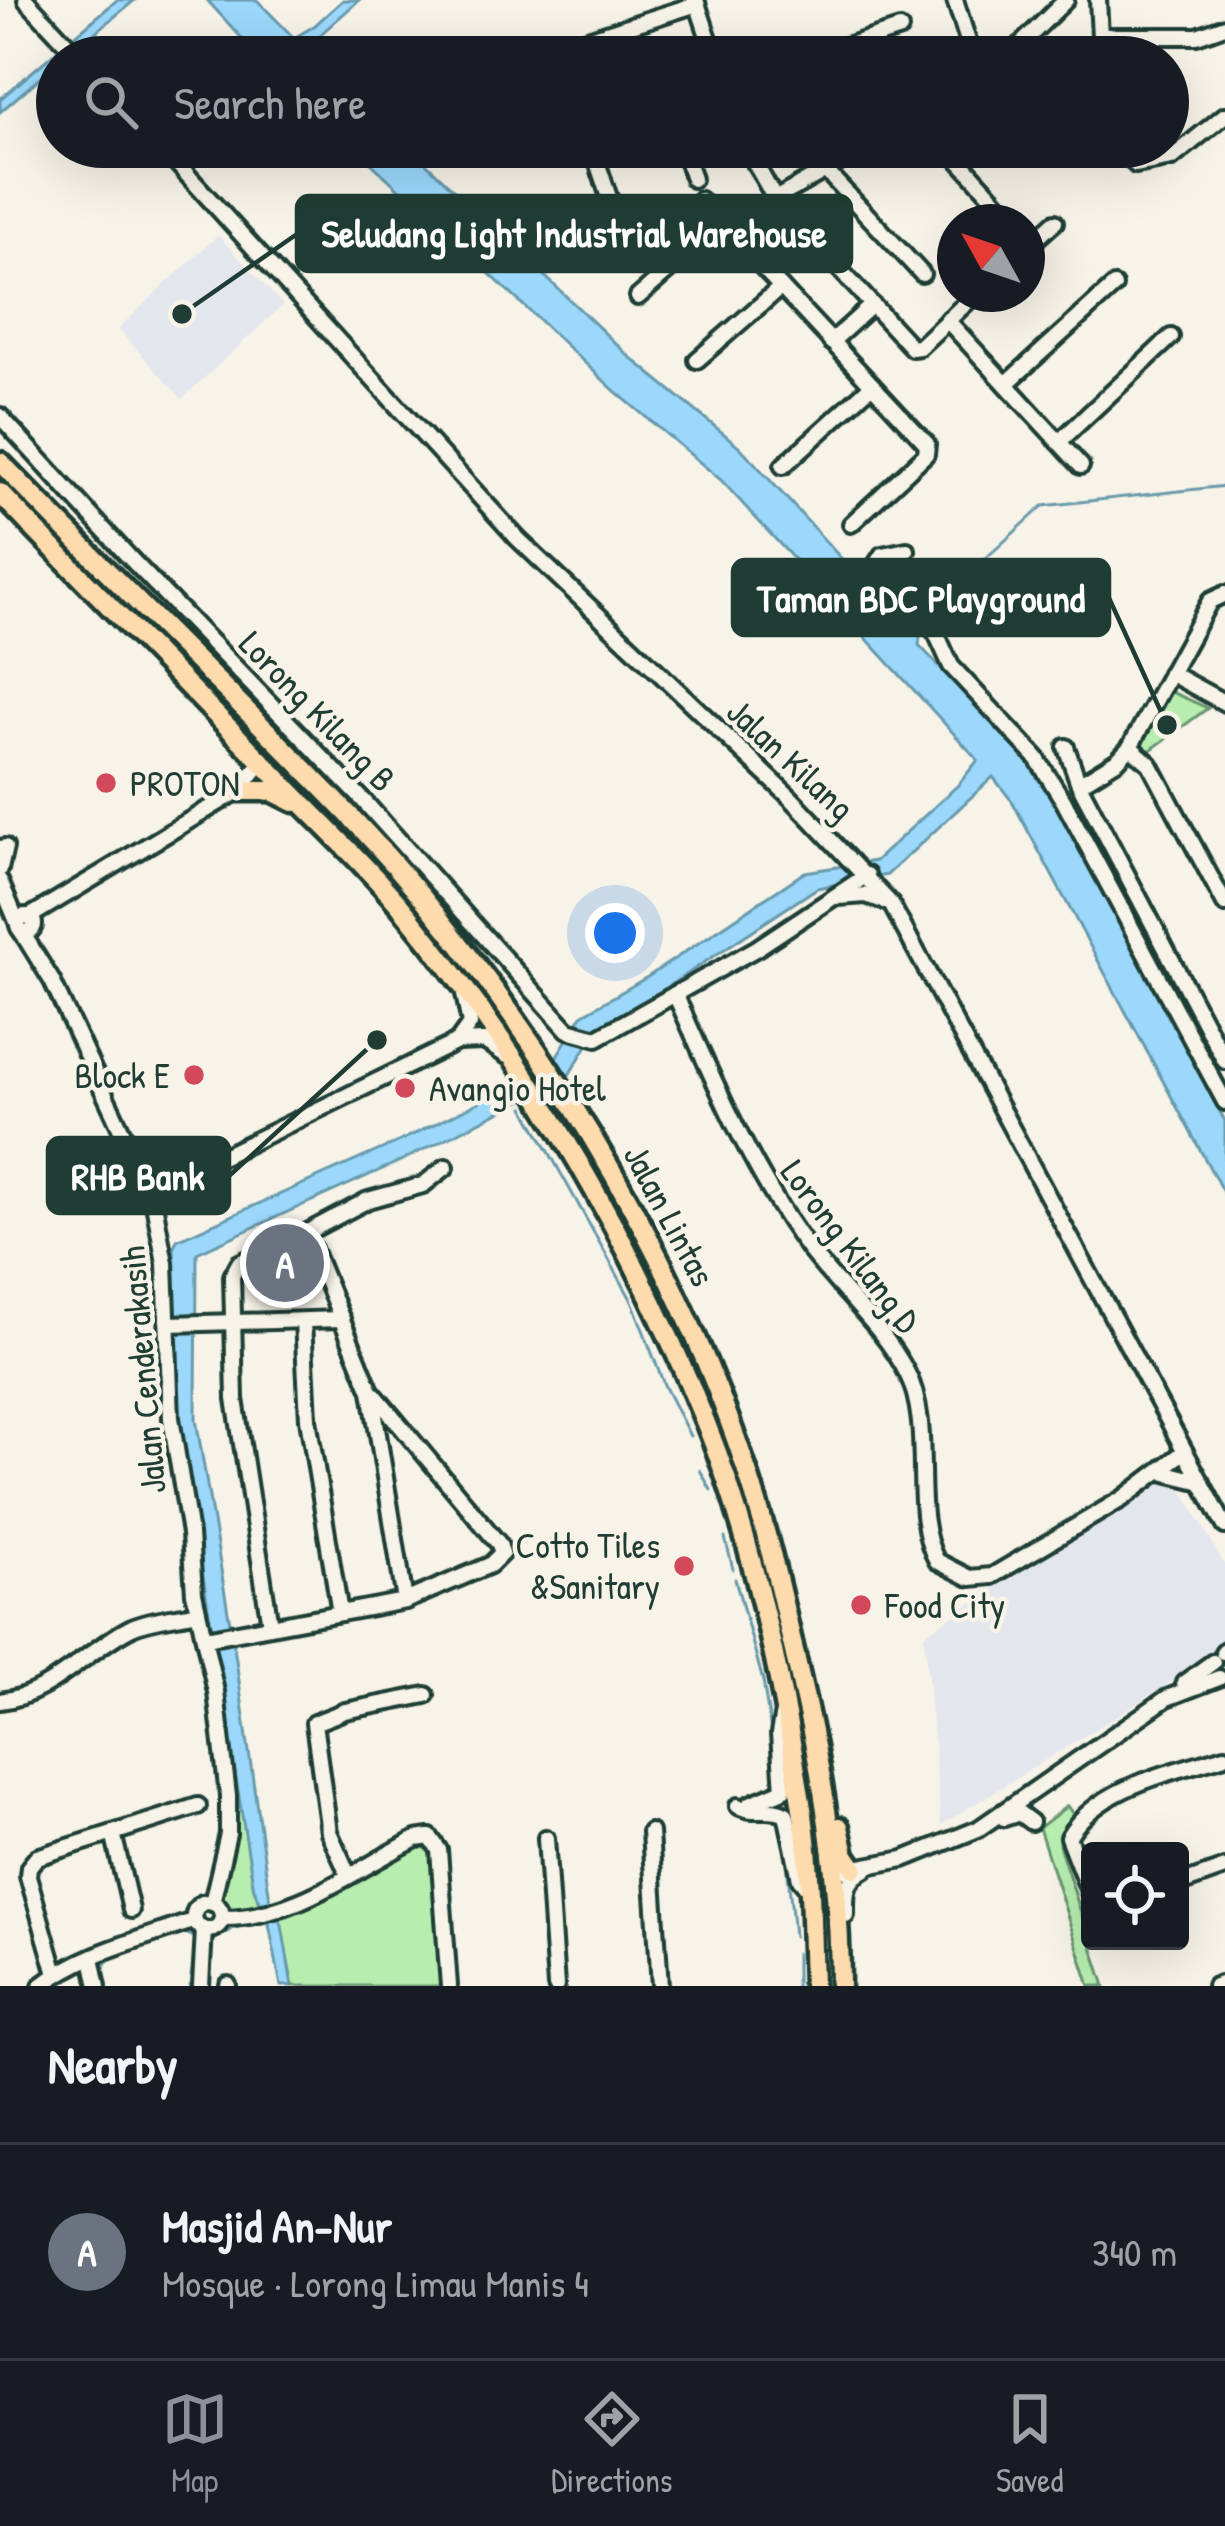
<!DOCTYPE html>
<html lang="en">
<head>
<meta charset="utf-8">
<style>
  :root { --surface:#171b24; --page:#20242c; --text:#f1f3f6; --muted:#9ea1a6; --line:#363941; --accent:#8c9099 }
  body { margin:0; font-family:"Patrick Hand",sans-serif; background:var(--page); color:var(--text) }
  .controls { position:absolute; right:36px; bottom:36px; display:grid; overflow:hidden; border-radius:12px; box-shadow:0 12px 48px #0002 }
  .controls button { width:108px; height:108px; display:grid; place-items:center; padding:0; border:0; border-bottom:3px solid var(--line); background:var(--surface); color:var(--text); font:60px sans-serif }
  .compass { position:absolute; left:937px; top:204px; width:108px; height:108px; border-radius:50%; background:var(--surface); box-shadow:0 12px 48px #0002; rotate:310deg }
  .you { position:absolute; left:615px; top:933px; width:42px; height:42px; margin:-30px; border:9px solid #fff; border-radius:50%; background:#1a73e8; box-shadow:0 0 0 18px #1a73e833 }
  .badge { display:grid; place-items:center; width:78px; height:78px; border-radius:50%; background:var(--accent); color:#fff; font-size:39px; font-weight:700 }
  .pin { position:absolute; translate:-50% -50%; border:6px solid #fff; box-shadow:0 3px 12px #0006 }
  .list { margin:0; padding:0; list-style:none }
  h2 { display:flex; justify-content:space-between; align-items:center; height:156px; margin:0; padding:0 48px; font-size:51px }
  h2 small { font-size:39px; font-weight:400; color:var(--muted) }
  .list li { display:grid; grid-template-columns:78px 1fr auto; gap:36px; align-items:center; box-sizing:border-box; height:216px; padding:0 48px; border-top:3px solid var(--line) }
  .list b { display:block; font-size:45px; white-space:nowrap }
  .list p { margin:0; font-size:39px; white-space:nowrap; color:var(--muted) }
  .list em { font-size:39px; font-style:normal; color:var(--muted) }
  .icon { flex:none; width:66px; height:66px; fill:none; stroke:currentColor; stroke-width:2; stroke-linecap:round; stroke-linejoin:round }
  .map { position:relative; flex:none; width:1225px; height:1986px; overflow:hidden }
  .search { position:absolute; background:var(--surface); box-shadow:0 12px 48px #0002; left:36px; right:36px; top:36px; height:132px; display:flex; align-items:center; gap:30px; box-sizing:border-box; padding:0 42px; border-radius:66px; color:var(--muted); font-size:45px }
  .sheet { height:372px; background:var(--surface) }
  nav { display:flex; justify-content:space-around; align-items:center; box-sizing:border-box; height:168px; border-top:3px solid var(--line); background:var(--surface); font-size:33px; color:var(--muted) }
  nav a { display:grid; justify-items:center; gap:6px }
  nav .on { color:var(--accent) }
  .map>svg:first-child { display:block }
</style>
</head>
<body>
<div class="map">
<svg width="1225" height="1986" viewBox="0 0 1225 1986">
  <rect width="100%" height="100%" fill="#f7f3e8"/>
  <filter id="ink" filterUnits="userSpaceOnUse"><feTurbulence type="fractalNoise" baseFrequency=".00833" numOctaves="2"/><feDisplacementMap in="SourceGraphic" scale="24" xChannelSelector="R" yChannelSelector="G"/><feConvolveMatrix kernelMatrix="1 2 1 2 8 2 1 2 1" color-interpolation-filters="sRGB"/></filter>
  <g filter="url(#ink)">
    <g fill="#e4e6ed">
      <path d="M218,235L283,305L182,399L118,329Z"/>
      <path d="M1163,1478L1178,1482L1225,1566L1224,1643L1192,1669L941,1825L924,1634Z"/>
    </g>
    <g fill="#b7eeb0" stroke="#6b9672" stroke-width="3">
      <path d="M1169,691L1208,708L1148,752L1140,742Z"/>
      <path d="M216,1640L254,1889L263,1910L228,1912L219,1896L232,1844L210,1643Z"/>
      <path d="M1067,1806L1073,1814L1060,1832L1059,1845L1105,1986H1090L1039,1828Z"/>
      <path d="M427,1842L435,1849L444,1986H293L278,1915Z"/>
    </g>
    <g fill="#9bd8fc" stroke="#699aac" stroke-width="3">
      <path d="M117,0H135L65,57H57V63L0,112V99Z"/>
      <path d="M207,0H257L294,38L314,26L343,0H359L322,33L307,52L312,57H259Z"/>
      <path d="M354,147H409L630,357L740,447L889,611L908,614L918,605L935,622L920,636L919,645L1037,770L1225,1121V1196L1012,801L993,777L887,875L817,888L661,991L599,1026L567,1078L407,1158L197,1253L196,1419L236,1660L270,1900L282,1925L292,1986H281L268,1919L254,1889L177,1417L174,1246L177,1240L400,1141L512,1086L555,1059L582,1015L649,976L805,872L875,861L958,785L978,760L721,480L616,392Z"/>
    </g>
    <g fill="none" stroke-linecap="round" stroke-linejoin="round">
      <g stroke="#699aac" stroke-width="3">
        <path d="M927,612L1043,506L1225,486"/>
        <path d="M524,1107L632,1301L665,1387L690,1436"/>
        <path d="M700,1470L711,1490"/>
        <path d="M725,1538L733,1569"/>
        <path d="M735,1579L763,1681L772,1738"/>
        <path d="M785,1842L794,1936"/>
        <path d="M796,1953V1986"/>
        <path d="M104,1967L109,1958L185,1933L196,1938L191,1976"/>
        <path d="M208,1978L213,1940L234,1928L269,1922"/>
        <path d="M190,1986V1985"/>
      </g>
      <g stroke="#1f3d34" stroke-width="22">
        <g id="minor">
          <path d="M26,0L79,57"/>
          <path d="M696,0L715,57"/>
          <path d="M955,0L973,57"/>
          <path d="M1100,36H1197L1225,26"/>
          <path d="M541,54L697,4"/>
          <path d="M811,57L900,29"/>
          <path d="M1008,57L1066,0"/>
          <path d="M1094,57L1100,36L1098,0"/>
          <path d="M162,147L518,539L791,798L891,904L1225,1526"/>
          <path d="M592,147L618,224"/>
          <path d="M683,147L693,179"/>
          <path d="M746,147L775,199L912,348L919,347L976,294"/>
          <path d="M947,147L997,202"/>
          <path d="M1118,147L1136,165L1172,158L1225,115"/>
          <path d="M825,170L922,274"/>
          <path d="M775,199L866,147"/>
          <path d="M700,200L927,444L926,454L851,524"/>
          <path d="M1027,247L1055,222"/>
          <path d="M638,297L722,224"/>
          <path d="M947,320L1081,466"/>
          <path d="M831,342L872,305"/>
          <path d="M697,360L781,287"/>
          <path d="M1006,384L1114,286"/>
          <path d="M0,416L129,557L363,800L568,1030L597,1038L757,948L867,875"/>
          <path d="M1059,442L1171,337"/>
          <path d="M783,466L872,385"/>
          <path d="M907,550L882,555L875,566L936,633L951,666L1036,757L1063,800L1225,1102"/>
          <path d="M1225,594L1210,601L1130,747L1118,760L1079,784L1225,1061"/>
          <path d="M1170,673L1225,703"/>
          <path d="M1066,747L1079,784"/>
          <path d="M1130,747L1150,764L1225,904"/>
          <path d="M0,848L5,847L0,869"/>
          <path d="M0,881L18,924"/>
          <path d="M838,897L866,895L886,902"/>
          <circle cx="26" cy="924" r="8"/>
          <path d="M29,917L238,791L262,762"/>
          <path d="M20,929L52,981L153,1198L165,1263L171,1418L190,1534L194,1593L216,1692L228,1796V1834L212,1903"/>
          <path d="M675,994C713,1078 747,1161 800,1237C832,1284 881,1322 907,1373C935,1428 909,1512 937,1561L970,1578L992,1576L1122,1499L1184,1452"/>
          <path d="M457,1042L484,1041L507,1056"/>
          <path d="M153,1198L211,1162L457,1042L470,1024L464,994"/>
          <path d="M302,1235L368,1200L423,1185L446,1167"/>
          <path d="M303,1321L308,1419L340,1613"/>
          <path d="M169,1324L342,1319"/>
          <path d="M1166,1473L1202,1482"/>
          <path d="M270,1625L235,1399L232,1276L239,1263L302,1235L313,1249L371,1391L405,1601"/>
          <path d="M206,1638L405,1601L490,1565L502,1553L499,1544L374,1394"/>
          <path d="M1223,1652L1225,1650"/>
          <path d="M1184,1683L1213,1662"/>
          <path d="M0,1701C52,1696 87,1649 132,1627C152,1618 177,1617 198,1612"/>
          <path d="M750,1804L783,1790L779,1734L783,1712"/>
          <path d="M738,1806C754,1815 770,1805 786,1814L800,1879L809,1890"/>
          <path d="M1004,1818L1019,1813L1031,1822"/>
          <path d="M650,1832L660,1986"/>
          <path d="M113,1833L131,1910"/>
          <path d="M546,1838L556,1986"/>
          <path d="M845,1870L904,1859L978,1829L1167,1698L1219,1678"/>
          <path d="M348,1874L329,1832L314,1723L345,1711L426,1695"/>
          <path d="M1180,1884L1225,1868"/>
          <path d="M1090,1894L1068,1837C1098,1786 1173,1772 1225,1756"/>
          <circle cx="208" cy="1916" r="14"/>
          <path d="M846,1915C846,1893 844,1881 866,1869"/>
          <path d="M222,1918C293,1919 355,1870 416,1839L430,1837L439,1850L449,1986"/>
          <path d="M92,1958L98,1986"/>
          <path d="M56,1974L28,1876L29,1867L37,1857L198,1806"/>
          <path d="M228,1985V1986"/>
          <path d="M41,1986C84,1952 144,1939 195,1920"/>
          <path d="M201,1986L204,1929"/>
          <path d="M1215,1986L1225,1983"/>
        </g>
      </g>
      <g stroke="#1f3d34" stroke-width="27">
        <g id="highway">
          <path d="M0,462C76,540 153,618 230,694C300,765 372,834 434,912C568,1078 680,1268 747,1471C772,1546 787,1622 805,1699C826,1792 840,1890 840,1986"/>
          <path d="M0,493C94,592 191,688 285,786C327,829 372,871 410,918C534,1070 634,1245 707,1426C752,1539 781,1676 800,1796C811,1858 811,1923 813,1986"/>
          <path d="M238,791H272L294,802"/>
          <path d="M839,1827L845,1855L854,1868"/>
        </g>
      </g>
      <use href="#minor" stroke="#f7f3e8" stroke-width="14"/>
      <use href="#highway" stroke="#fedbac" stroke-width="18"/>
    </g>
  </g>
  <g fill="#d1495b" stroke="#f7f3e8" stroke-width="4.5">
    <circle cx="106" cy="783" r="12"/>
    <circle cx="194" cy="1075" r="12"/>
    <circle cx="405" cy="1088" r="12"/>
    <circle cx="684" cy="1566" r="12"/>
    <circle cx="861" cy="1605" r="12"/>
  </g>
  <g text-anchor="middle" stroke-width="9" stroke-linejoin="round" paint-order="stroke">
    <g font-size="36" fill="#1f3d34" stroke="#f7f3e8">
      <text transform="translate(318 711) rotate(46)" y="13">Lorong Kilang B</text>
      <text transform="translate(791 759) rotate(43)" y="13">Jalan Kilang</text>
      <text transform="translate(670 1215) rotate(62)" y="13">Jalan Lintas</text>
      <text transform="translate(851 1246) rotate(53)" y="13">Lorong Kilang D</text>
      <text transform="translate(142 1370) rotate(-95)" y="13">Jalan Cenderakasih</text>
    </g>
    <g font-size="36" fill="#1f3d34" stroke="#f7f3e8" text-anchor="start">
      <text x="130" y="796">PROTON</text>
      <text x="170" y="1088" text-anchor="end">Block E</text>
      <text x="429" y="1101">Avangio Hotel</text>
      <text x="660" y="1558" text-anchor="end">Cotto Tiles<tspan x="660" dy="41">&amp;Sanitary</tspan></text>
      <text x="885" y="1618">Food City</text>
    </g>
  </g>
  <path fill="none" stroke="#1f3d34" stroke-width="4.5" d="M182 314L297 234M1167 725L1109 598M377 1040L229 1176"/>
  <g fill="#1f3d34" stroke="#f7f3e8" stroke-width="4.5">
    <circle cx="182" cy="314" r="12"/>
    <circle cx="1167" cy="725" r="12"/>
    <circle cx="377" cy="1040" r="12"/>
  </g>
  <g fill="#1f3d34" stroke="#1f3d34" stroke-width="4.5">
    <rect x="297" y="196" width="554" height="75" rx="12"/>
    <rect x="733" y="560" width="376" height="75" rx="12"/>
    <rect x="48" y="1138" width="181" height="75" rx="12"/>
  </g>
  <g font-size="39" text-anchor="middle" font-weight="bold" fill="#fff">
    <text x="574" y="247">Seludang Light Industrial Warehouse</text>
    <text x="921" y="612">Taman BDC Playground</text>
    <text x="138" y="1190">RHB Bank</text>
  </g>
</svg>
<div class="controls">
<button><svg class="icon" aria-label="locate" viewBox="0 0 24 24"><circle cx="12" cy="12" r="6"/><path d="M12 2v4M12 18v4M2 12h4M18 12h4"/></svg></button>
</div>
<svg class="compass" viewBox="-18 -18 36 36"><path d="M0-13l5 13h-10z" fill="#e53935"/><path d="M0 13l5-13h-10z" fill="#9ea1a6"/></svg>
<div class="you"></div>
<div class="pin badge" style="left:285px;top:1263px;background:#6b7280">A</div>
<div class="search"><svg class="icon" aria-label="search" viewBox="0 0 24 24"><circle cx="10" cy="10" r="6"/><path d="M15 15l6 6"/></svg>Search here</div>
</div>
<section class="sheet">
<h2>Nearby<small></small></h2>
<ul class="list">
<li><span class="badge" style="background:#6b7280">A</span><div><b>Masjid An-Nur</b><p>Mosque · Lorong Limau Manis 4</p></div><em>340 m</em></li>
</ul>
</section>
<nav>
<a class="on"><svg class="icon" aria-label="map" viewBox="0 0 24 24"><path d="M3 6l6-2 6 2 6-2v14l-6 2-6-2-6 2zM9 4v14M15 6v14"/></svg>Map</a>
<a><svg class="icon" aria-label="directions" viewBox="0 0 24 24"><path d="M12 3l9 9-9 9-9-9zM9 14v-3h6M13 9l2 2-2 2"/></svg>Directions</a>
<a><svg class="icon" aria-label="saved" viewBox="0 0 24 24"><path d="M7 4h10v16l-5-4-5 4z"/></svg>Saved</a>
</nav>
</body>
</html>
